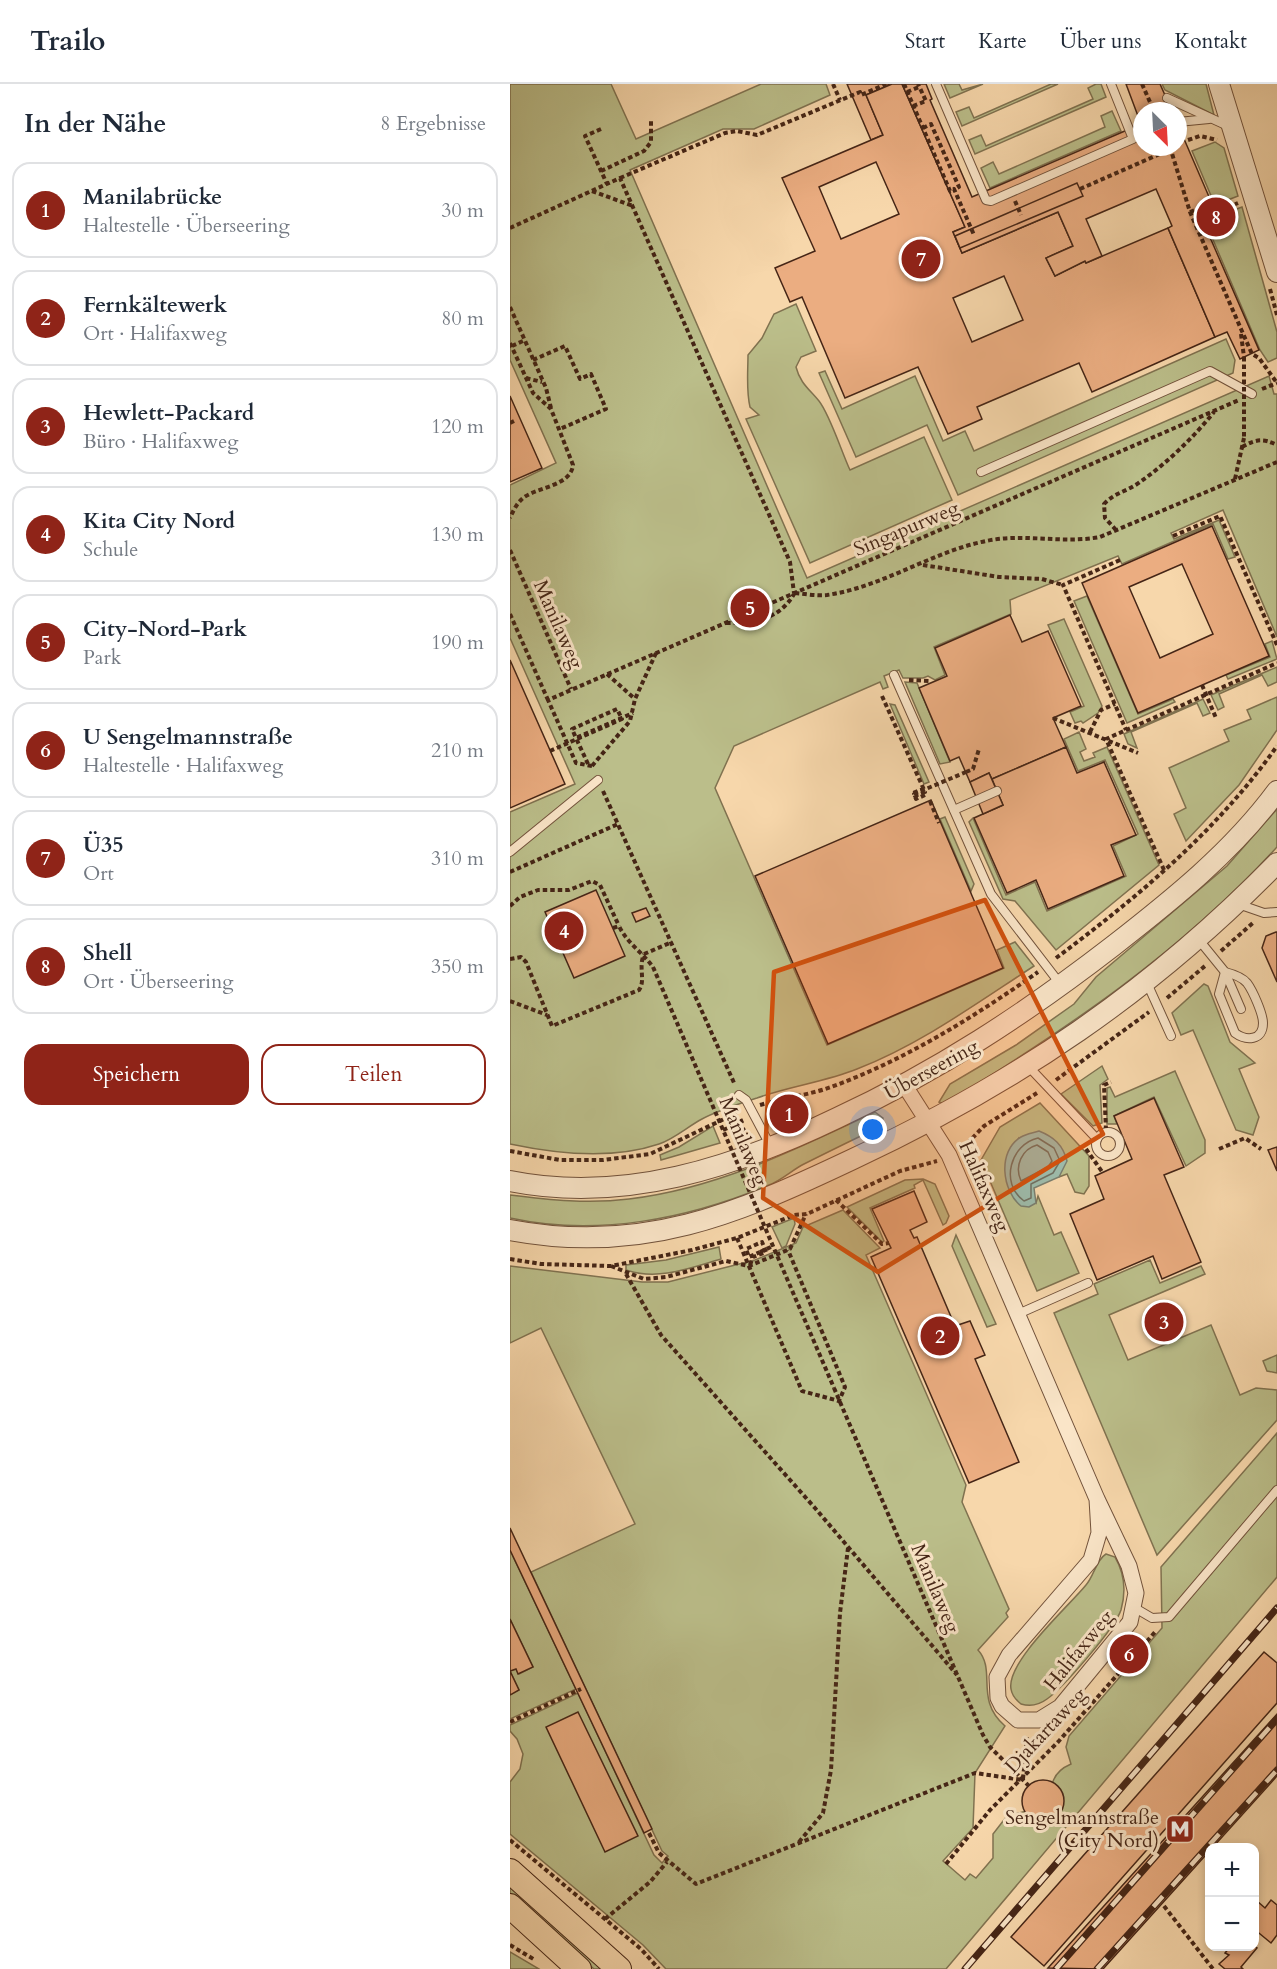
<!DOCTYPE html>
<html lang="de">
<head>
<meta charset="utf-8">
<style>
  :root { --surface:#fff; --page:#f6f6f7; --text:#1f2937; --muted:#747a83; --line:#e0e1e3; --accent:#8f2418 }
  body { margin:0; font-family:Cardo,serif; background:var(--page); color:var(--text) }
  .controls { position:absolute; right:18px; bottom:18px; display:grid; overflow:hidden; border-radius:12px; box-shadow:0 3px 9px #0003 }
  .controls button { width:54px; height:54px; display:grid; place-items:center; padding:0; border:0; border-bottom:2px solid var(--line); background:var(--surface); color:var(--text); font:30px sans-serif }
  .compass { position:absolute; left:623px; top:18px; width:54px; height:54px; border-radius:50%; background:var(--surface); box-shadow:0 3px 9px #0003; rotate:156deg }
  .you { position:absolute; left:363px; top:1046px; width:21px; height:21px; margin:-15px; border:4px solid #fff; border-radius:50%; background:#1a73e8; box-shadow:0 0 0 9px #1a73e833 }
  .badge { display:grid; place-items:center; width:39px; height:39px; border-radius:50%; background:var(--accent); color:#fff; font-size:20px; font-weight:700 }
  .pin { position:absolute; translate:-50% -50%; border:3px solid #fff; box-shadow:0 2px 6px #0006 }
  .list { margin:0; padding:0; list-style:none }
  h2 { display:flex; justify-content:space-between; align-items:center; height:78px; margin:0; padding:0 24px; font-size:26px }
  h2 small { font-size:20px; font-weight:400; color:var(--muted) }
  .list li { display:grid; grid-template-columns:39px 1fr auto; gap:18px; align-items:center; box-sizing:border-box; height:96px; margin:0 12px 12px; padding:0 12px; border:2px solid var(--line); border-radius:18px }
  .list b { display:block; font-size:22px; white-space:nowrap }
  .list p { margin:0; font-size:20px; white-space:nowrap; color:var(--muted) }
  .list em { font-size:20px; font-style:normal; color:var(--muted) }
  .actions { display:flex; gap:12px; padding:18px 24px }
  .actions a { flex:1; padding:14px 0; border:2px solid var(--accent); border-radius:18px; text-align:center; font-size:21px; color:var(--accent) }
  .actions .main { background:var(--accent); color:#fff }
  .map { position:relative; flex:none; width:767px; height:1885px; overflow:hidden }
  header { display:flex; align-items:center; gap:36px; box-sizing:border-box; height:84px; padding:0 30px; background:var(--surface); border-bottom:2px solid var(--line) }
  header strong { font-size:28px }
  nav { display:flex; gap:33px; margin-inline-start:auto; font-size:21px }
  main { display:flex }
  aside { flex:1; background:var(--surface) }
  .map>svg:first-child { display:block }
</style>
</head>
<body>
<header>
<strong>Trailo</strong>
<nav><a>Start</a><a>Karte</a><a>Über uns</a><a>Kontakt</a></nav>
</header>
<main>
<aside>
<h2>In der Nähe<small>8 Ergebnisse</small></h2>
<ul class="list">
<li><span class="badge">1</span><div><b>Manilabrücke</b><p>Haltestelle · Überseering</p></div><em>30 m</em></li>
<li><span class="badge">2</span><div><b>Fernkältewerk</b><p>Ort · Halifaxweg</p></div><em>80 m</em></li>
<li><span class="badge">3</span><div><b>Hewlett-Packard</b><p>Büro · Halifaxweg</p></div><em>120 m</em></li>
<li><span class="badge">4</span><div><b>Kita City Nord</b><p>Schule</p></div><em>130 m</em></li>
<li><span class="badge">5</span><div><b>City-Nord-Park</b><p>Park</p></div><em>190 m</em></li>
<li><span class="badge">6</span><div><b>U Sengelmannstraße</b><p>Haltestelle · Halifaxweg</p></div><em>210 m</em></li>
<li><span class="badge">7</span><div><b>Ü35</b><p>Ort</p></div><em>310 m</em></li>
<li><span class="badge">8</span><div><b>Shell</b><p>Ort · Überseering</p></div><em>350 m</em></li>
</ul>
<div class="actions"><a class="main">Speichern</a><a>Teilen</a></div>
</aside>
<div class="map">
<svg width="767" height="1885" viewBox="0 0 767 1885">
  <rect width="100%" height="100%" fill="#f7d7ab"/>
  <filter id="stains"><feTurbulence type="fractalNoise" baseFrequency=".00333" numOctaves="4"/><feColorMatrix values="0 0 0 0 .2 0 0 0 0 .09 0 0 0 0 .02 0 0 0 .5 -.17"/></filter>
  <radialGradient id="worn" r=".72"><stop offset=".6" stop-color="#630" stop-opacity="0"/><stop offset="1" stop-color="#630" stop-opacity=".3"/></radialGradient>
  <g fill="#bbbe8a" stroke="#807250" stroke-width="1.5">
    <path d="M0,0H101L126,55L251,0H316L320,11L244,45H213L120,86L297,494L759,292L764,310H767V553L713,426L661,449L664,455L709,436L725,473L718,475L703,440L612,480L608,472L500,516L501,530L424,563L435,591L425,596L418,592L413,594H393L389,586L374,592L378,603L373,605L370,598L224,662L205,704L317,961L494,884L487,866L505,858L524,882C467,919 411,960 347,985C315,998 280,1002 247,1014C229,1020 209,1026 192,1035C177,1043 164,1055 149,1060C102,1076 47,1070 0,1060V728L65,700L0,554V401L46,379L0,276Z"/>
    <path d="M434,0H449L452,6L473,0L440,14Z"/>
    <path d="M541,0H548L452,42L446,28L459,23L464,34Z"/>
    <path d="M586,0H591L596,13L465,70L459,56L471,51L476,62L583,15L578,4Z"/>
    <path d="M652,0H696L704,31L655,6Z"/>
    <path d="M602,27L611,47L480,104L471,84L483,78L489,90L595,43L591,32Z"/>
    <path d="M705,58L714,64L728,112L705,121L682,67Z"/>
    <path d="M732,123L767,248V274L758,278L750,266L698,144L718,136L716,129Z"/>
    <path d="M286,220L306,267L291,273L286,283C290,299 299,305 309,317C320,331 332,369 340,386L414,353L442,416L300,479L236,335L249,331L240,323C236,306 238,288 238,271L252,254L264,230Z"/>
    <path d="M716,255L725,276L723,289L448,411L417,341L346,373L309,289L315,287L332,325L405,292L433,357L455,347L464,367Z"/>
    <path d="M577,512L628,630L663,615L665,618L617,639L564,517Z"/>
    <path d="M554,535L592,622L588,629L573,639L571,637L565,639L560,628L574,622L538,541Z"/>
    <path d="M762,557L767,575L718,595L716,591L760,573L755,560Z"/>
    <path d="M767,583V598L758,602L752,591L709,610L714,623L708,626L701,611Z"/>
    <path d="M395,598L407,599L440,678L430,680Z"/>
    <path d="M767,613V646L729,701L676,757L664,730L676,724L659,684L719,657L714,646L741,635L737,626Z"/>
    <path d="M693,615L700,629L693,632L687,619L621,648L627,664L618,660L614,650Z"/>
    <path d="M380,620L385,621L419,698L414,700Z"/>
    <path d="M569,648L576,665L570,668L574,677L585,673L583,669L597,663L649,781L546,866L505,817L493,815L459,738L463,734L496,811L525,798L537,827L616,792L603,762L628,750L595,676L568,687L554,655Z"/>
    <path d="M767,725V763C672,868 555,946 435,1020L429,1018L440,1000L506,961L564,920L586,893L717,782Z"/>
    <path d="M435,733L464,800L461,807L430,735Z"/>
    <path d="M694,900L698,902L720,958L745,979L729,985L749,1033L743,1051L726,1046L683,946L671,951L662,929Z"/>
    <path d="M592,982L598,995L590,1001L592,1039L583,1042L551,1010Z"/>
    <path d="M665,987L695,1056V1069L676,1082L644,1013L604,1032L607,1040H597V1004L600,1003L605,1013Z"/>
    <path d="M530,1019L579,1072V1102L574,1110L565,1108L557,1090L549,1093L550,1090L509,1054L497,1072L526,1119L528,1112L544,1151L551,1148L569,1189L527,1207L471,1076L490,1043Z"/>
    <path d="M365,1028L373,1034L372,1042C346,1054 320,1067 294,1080C282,1086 272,1096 259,1101C178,1135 87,1153 0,1134V1111C40,1116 79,1120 119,1115C206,1105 287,1065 365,1028Z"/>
    <path d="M203,1042L210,1059L151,1076L150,1071L169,1063Z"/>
    <path d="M413,1095L425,1100L439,1132L436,1139L433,1141L413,1096L404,1101L405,1104L360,1124L374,1157L372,1158L337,1123L395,1096Z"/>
    <path d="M333,1126L370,1164L356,1171L456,1401L452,1418L499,1525L496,1529L498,1533L468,1566C487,1587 464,1615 495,1642L465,1689L463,1744L433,1777L455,1796L460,1790L466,1794L483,1774V1750L497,1732L520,1726L541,1736L551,1725C536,1708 540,1689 561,1680L556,1663L559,1652L652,1544L651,1483L767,1349V1493L436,1885H156L133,1861L0,1750V1698L10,1685L13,1670L7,1655L0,1647V1641L68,1609L144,1771L152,1779L158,1772L152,1767L21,1488L125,1440L31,1244L0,1259V1182L132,1198H158L245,1176L286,1159L293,1143Z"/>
    <path d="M284,1134L285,1140L276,1162L272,1164L262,1143Z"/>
    <path d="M446,1151L486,1240L477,1243L442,1162Z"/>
    <path d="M209,1163L211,1175C180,1184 148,1197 116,1186V1181L156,1176Z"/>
    <path d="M640,1176L650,1199L691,1182L695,1190L599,1231L618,1276L701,1241L730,1311L746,1304L767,1306V1336L647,1471L544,1229L588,1210L584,1200Z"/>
    <path d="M767,1271V1289L757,1287L753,1277Z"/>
    <path d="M0,1466L66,1605L0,1635V1611L9,1606L0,1587L6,1585L9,1590L23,1583L0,1535Z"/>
    <path d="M596,1470L605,1473C615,1490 616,1508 611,1526C605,1544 553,1604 537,1615C529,1621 521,1623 511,1620C506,1616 502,1612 501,1605C496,1578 559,1522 576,1501C584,1492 586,1476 596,1470Z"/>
    <path d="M0,1798L96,1885H84L0,1809Z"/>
    <path d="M0,1868L29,1885H0Z"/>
  </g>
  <path fill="#9dbaa9" stroke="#7a7e6e" stroke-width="1.5" d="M529,1047C544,1053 553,1061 557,1077L549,1093L524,1104L526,1119L519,1123L511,1122C492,1107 487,1067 511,1053C516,1050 523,1049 529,1047Z"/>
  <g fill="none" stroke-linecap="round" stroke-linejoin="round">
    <g stroke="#717060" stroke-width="1.5">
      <path d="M528,1054L544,1064L550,1077L543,1089L521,1100V1114L514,1117C489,1099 501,1060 528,1054Z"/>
      <path d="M527,1061L538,1068L542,1077L538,1083L511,1097C504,1082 512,1065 527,1061Z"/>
    </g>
  </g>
  <g fill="#ebad81" stroke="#452516" stroke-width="1.5" fill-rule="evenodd">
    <path d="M337,0H382L356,11L373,51L361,56Z"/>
    <path d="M382,0H392L455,143L443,148L452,169L548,128L563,162L536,174L545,192L575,177L576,179L658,144L705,253L582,308L569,279L467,323L472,335L438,350L408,283L335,314L292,213L280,218L265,184L305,167L272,94L373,51L356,11ZM366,78L389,130L331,155L309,103ZM494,192L513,236L462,258L443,214Z"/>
    <path d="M392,0H416L422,15L420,16L462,113L631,40L616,0H650L662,27H632V63H668V41L703,122L689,128L749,266L730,275L717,248L705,253L658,144L662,142L646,105L576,135L592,172L576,179L575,177L545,192L536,174L563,162L548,128L452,169L443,148L455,143Z"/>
    <path d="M567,99L573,112L450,164L445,152Z"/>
    <path d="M0,312L32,384L0,398Z"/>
    <path d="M702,442L759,572L628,629L572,499ZM672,480L703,550L650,574L619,503Z"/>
    <path d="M500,531L512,558L538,547L571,622L543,634L556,663L482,695L479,689L460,698L449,673L440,677L409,604L437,592L425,564Z"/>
    <path d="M0,576L55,700L0,724Z"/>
    <path d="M556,663L567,689L594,678L626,751L601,761L614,792L538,825L526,796L497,809L464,734L493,721L482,695Z"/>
    <path d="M479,689L493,721L473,730L460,698Z"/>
    <path d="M421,716L493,884L318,960L245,792Z"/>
    <path d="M86,806L115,872L64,894L35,828Z"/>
    <path d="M136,824L140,832L126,838L122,829Z"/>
    <path d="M766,848H767V898L752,864L756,852Z"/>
    <path d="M644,1014L674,1083L654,1091L691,1178L652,1195L643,1172L587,1196L560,1130L594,1115L585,1092L622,1075L604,1032Z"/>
    <path d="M767,1063V1087L758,1066Z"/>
    <path d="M404,1107L417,1138L400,1146L404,1154L407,1153L445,1242L460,1237L475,1271L465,1275L509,1378L459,1399L361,1173L381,1164L362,1125Z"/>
    <path d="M0,1444L142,1745L134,1749L0,1466Z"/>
    <path d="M0,1535L23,1583L8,1590L6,1585L0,1587L9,1606L0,1611Z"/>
    <path d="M754,1568L767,1579V1619L534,1882L501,1853Z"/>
    <path d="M68,1628L128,1752L95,1768L36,1643Z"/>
    <path d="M767,1630V1692L593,1885L538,1884Z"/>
    <circle cx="533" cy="1717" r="21"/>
    <path d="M761,1816L767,1821V1851L761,1859L744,1845V1820L747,1817L755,1824Z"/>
    <path d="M721,1862H744L747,1864L731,1883L733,1885H715L709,1880L719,1871L715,1869Z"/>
  </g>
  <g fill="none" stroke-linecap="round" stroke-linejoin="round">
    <g stroke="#72523b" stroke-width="10">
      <g id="service">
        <path d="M426,0L476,116L481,117L623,55L601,0"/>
        <path d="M657,14L718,42"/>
        <path d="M668,38L699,35"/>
        <path d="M471,388L700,287L742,310"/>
        <path d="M384,591L481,810L551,901"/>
        <path d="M444,726L487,707"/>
        <path d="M0,768L88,696"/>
        <path d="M728,820L754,829L767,828"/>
        <path d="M689,856L715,888L731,925"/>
        <path d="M715,888C723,890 732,893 737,899C743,907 753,930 753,939C753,957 736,957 725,949L709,910Z"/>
        <path d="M637,899L661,952"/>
        <path d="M518,982L587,1055"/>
        <path d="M229,1011L236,1016L261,1063"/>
        <circle cx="598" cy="1060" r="12"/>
        <path d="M508,1230L578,1199"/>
        <path d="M625,1524L642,1534L659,1533L767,1406"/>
      </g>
    </g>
    <g stroke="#72523b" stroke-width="17">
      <path id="minor" d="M395,1002L439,1071L587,1415L619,1482L626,1509L620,1538L550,1623L529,1636H508L492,1622L488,1614L487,1593L499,1571L581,1476L589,1449L587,1415"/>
    </g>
    <g stroke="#72523b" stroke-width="22">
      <g id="tertiary">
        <path d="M709,0L767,188"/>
        <path d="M0,1097C114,1120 225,1083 327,1034C428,987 515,930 603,862C662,816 722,768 767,707"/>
        <path d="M0,1146C132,1171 227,1130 343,1075C506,999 641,908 767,779"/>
      </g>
    </g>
    <g stroke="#452516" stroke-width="26">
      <g id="primary">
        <path d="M0,1787L109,1885"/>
        <path d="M0,1822L69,1885"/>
      </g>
    </g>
    <g stroke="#452516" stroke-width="4" stroke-dasharray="4.5 3" stroke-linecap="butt">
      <path d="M323,0L330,16"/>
      <path d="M394,0L440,107L444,105L464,151"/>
      <path d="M632,0L644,27"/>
      <path d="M397,8L409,3"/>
      <path d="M403,22L416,17L408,0"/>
      <path d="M413,44L421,40L449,103L444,105"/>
      <path d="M91,45L75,52L97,100"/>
      <path d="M678,56L690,52L707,56"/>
      <path d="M660,63L680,128L731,245L742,270L749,274L767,299"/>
      <path d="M91,87L134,67L141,58V36"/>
      <path d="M110,94L215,49L227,47L247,51L350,8L351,11L376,0"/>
      <path d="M570,105L661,65"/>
      <path d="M82,107L123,122"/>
      <path d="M505,117L511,131"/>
      <path d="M680,128L694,122L701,138L713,132L711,126L728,119"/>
      <path d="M0,144L110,94L280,478L284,509"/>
      <path d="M760,205L767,231"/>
      <path d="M0,223L36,304L41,324"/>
      <path d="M731,250L734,273"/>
      <path d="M0,259L23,309L41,325L63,381C61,402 27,403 13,414C7,419 3,427 0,434"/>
      <path d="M2,262L15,256"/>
      <path d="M23,276L55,262L70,295L81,290L96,325L50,345"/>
      <path d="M16,294L32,298"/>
      <path d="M752,305L767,299"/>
      <path d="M0,339L4,337"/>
      <path d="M732,363C746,355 753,354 767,361"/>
      <path d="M725,395L734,354"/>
      <path d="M606,446L595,434L594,420C604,409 618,407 630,398C657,379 683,354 704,328"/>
      <path d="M663,452L710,432L767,561"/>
      <path d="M0,466L61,605"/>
      <path d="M610,476L553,501L616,646"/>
      <path d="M413,481L489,493L532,495L553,501"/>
      <path d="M285,509C295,510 307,512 317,511C373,503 421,468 476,457C514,449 552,460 590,453L767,378"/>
      <path d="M0,530L38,616"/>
      <path d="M216,539C244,539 269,536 284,510"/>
      <path d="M97,590L125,615"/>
      <path d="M399,596L420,597"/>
      <path d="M692,601L706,634"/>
      <path d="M372,612L415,708L405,712L403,709L413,705"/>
      <path d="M543,634L628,669"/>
      <path d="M580,648L591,626L605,620"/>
      <path d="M78,680L66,654L123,629"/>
      <path d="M82,682L66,679L38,616L729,316"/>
      <path d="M82,682L120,637L125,615L146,569"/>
      <path d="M456,688L463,685L469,665"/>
      <path d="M93,707L225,1001"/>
      <path d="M420,717L429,739"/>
      <path d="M654,786L596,655L767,579"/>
      <path d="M0,788L108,740"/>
      <path d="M0,822L10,813L28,806H59L82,797L90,801L109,842"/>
      <path d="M103,844L109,842C117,859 132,868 143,883"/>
      <path d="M711,867L744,838"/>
      <path d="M134,870L162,858"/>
      <path d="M546,874C628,813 708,746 767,662"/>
      <path d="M0,875L11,873L16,878L42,942L129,906C136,896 128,884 134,870"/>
      <path d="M657,914L695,882"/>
      <path d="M0,917L37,931"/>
      <path d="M546,996L639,928"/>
      <path d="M250,1021C273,1014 299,1011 321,1003C395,976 464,933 528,888"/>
      <path d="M233,1036L221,1041L225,1050L238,1044"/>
      <path d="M225,1041L233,1037"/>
      <path d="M596,1046L594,1001L601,998"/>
      <path d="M452,1065L474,1042L527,1009"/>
      <path d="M576,1065L593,1089"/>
      <path d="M709,1065L735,1054L751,1065"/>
      <path d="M0,1067L50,1076H93L140,1070L229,1028"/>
      <path d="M326,1116L372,1160L379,1159"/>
      <path d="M227,1154L292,1307L329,1317L335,1303L278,1166"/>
      <path d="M0,1175L31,1180L101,1182L182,1166L227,1154L284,1131L297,1130L390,1087L427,1077"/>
      <path d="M240,1181L243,1173L256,1168L252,1158L236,1165L239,1173L250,1168"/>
      <path d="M101,1182L134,1195L156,1193L216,1177L239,1182L280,1165L296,1130"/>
      <path d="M116,1190L151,1251L305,1424L447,1591"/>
      <path d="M324,1304L473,1651L480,1663L519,1702"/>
      <path d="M0,1638L71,1605"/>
      <path d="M513,1695L517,1652"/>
      <path d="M139,1749L149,1769L186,1800L465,1689L513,1696"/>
      <path d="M0,1756L131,1865L149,1885"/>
      <path d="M289,1758L313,1729L321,1686L330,1529L338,1464"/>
      <path d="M436,1780L480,1726L548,1658L646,1547"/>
      <path d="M654,1822L703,1885"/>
      <path d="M95,1835L140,1798L157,1778"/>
      <path d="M0,1861L25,1876"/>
    </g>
    <use href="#service" stroke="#fae5c8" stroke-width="8"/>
    <use href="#minor" stroke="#fae5c8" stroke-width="15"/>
    <use href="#tertiary" stroke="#fae5c8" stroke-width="20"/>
    <use href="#primary" stroke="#f7d7ab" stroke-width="24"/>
    <g stroke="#452516" stroke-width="7">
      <g id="rail">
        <path d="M455,1885L767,1524"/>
        <path d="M546,1885L767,1635"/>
        <path d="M587,1885L767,1686"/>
      </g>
    </g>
    <use href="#rail" stroke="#fae5c8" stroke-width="4.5" stroke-dasharray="14" stroke-linecap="butt"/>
    <g stroke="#452516" stroke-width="4" stroke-dasharray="4.5 3" stroke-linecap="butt">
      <path d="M734,273V354"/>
      <path d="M40,667L112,635L107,625L62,645L66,654"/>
      <path d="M415,711L406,715L404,710L456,688"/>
      <path d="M143,883L324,1304"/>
      <path d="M213,1046L225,1041"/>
      <path d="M250,1168L263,1162"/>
    </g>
  </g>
  <path fill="#d0510e" fill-opacity="0.2" stroke="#d0510e" stroke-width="4.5" stroke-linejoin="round" d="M475,816L593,1050L368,1188L253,1114L264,888Z"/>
  <defs>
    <g id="metro-square" transform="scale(1.5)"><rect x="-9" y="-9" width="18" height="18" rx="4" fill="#8f2418" stroke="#fae5c8"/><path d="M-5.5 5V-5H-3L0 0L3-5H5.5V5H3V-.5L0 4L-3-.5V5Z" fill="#fff"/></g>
  </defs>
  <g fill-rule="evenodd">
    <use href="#metro-square" x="670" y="1745"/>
  </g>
  <g text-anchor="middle" stroke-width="6" stroke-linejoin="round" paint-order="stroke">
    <g font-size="20" fill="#452516" stroke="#fae5c8">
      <text transform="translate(396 444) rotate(-23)" y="7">Singapurweg</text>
      <text transform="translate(49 540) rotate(66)" y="7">Manilaweg</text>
      <text transform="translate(421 985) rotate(-29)" y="7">Überseering</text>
      <text transform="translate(234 1057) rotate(67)" y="7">Manilaweg</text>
      <text transform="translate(475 1102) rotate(66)" y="7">Halifaxweg</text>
      <text transform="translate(426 1504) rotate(67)" y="7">Manilaweg</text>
      <text transform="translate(568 1566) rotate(-51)" y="7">Halifaxweg</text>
      <text transform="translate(535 1646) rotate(-47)" y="7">Djakartaweg</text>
    </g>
    <g font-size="20" fill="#452516" stroke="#fae5c8" text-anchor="end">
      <text x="649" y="1740">Sengelmannstraße<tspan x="649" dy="23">(City Nord)</tspan></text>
    </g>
  </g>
  <rect width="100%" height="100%" filter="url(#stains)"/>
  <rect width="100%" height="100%" fill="url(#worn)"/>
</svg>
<div class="controls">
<button>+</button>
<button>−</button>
</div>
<svg class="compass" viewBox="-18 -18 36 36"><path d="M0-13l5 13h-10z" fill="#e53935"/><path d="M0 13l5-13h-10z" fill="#747a83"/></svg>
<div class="you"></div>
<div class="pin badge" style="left:279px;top:1030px">1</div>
<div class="pin badge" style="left:430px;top:1252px">2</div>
<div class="pin badge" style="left:654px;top:1238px">3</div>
<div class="pin badge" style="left:54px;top:847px">4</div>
<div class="pin badge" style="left:240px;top:524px">5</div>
<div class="pin badge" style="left:619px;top:1570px">6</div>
<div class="pin badge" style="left:411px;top:175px">7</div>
<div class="pin badge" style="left:706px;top:133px">8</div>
</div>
</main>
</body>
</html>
